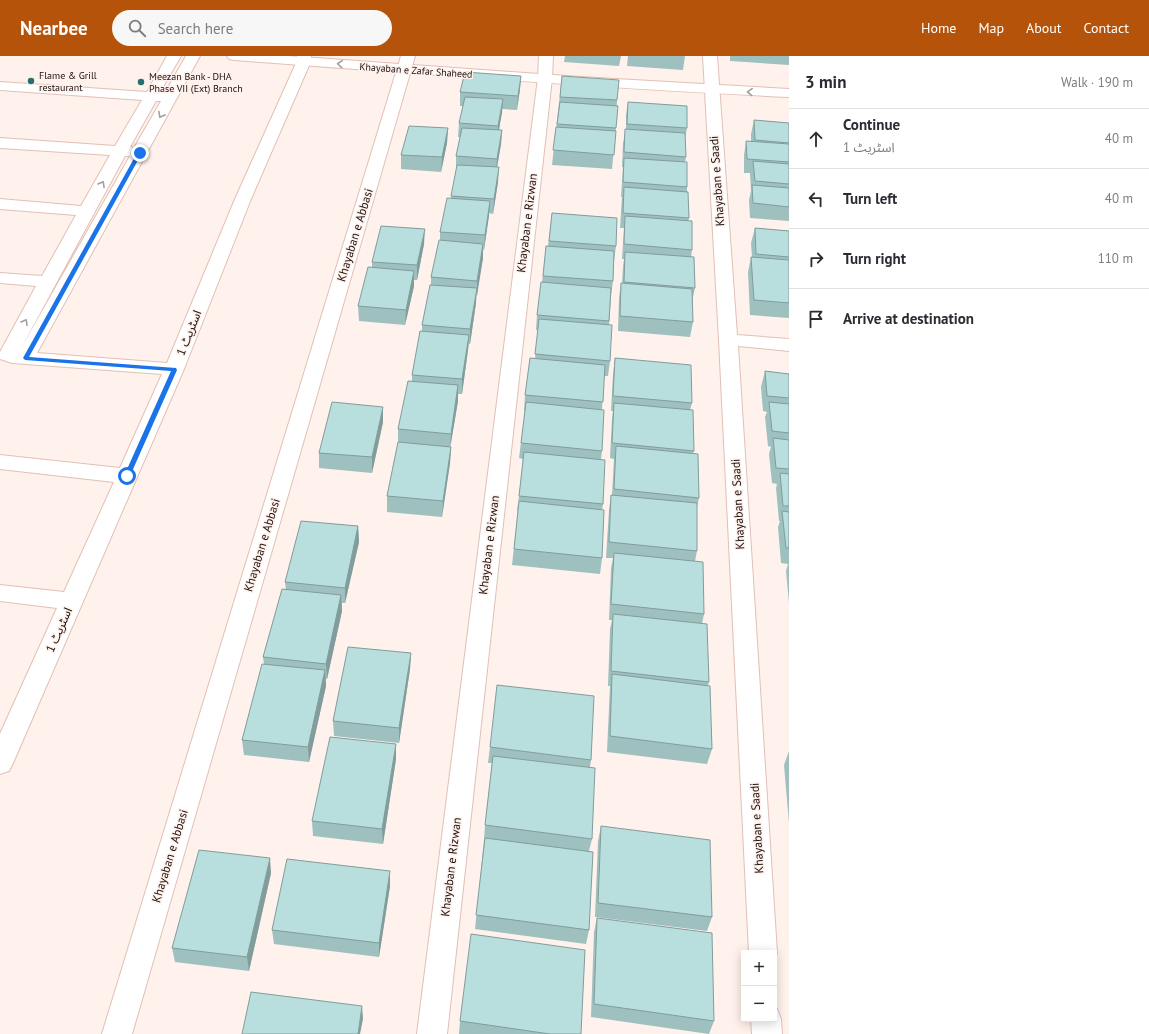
<!DOCTYPE html>
<html lang="en">
<head>
<meta charset="utf-8">
<style>
  :root { --surface:#fff; --page:#f7f7f7; --text:#2b2b33; --muted:#7c7c81; --line:#e1e1e2; --accent:#b45309 }
  body { margin:0; font-family:"PT Sans","Noto Sans Arabic",sans-serif; background:var(--page); color:var(--text) }
  .controls { position:absolute; right:12px; bottom:12px; display:grid; overflow:hidden; border-radius:0px; box-shadow:0 2px 10px #0003 }
  .controls button { width:36px; height:36px; display:grid; place-items:center; padding:0; border:0; border-bottom:1px solid var(--line); background:var(--surface); color:var(--text); font:20px sans-serif }
  .stop { position:absolute; width:12px; height:12px; margin:-9px; border:3px solid #1a73e8; border-radius:50%; background:#fff }
  .stop.end { background:#1a73e8; border-color:#fff; box-shadow:0 1px 4px #0008 }
  .list { margin:0; padding:0; list-style:none }
  h2 { display:flex; justify-content:space-between; align-items:center; height:52px; margin:0; padding:0 16px; font-size:17px }
  h2 small { font-size:13px; font-weight:400; color:var(--muted) }
  .list li { display:grid; grid-template-columns:26px 1fr auto; gap:12px; align-items:center; box-sizing:border-box; height:60px; padding:0 16px; border-top:1px solid var(--line) }
  .list b { display:block; font-size:15px; white-space:nowrap }
  .list p { margin:0; font-size:13px; white-space:nowrap; color:var(--muted) }
  .list em { font-size:13px; font-style:normal; color:var(--muted) }
  .icon { flex:none; width:22px; height:22px; fill:none; stroke:currentColor; stroke-width:2; stroke-linecap:round; stroke-linejoin:round }
  .map { position:relative; flex:none; width:789px; height:978px; overflow:hidden }
  header { display:flex; align-items:center; gap:24px; box-sizing:border-box; height:56px; padding:0 20px; background:var(--accent); color:#fff }
  header strong { font-size:19px }
  nav { display:flex; gap:22px; margin-inline-start:auto; font-size:14px }
  .search { width:280px; height:36px; background:var(--page); display:flex; align-items:center; gap:10px; box-sizing:border-box; padding:0 14px; border-radius:22px; color:var(--muted); font-size:15px }
  main { display:flex }
  aside { flex:1; background:var(--surface) }
  .map>svg:first-child { display:block }
</style>
</head>
<body>
<header>
<strong>Nearbee</strong>
<div class="search"><svg class="icon" aria-label="search" viewBox="0 0 24 24"><circle cx="10" cy="10" r="6"/><path d="M15 15l6 6"/></svg>Search here</div>
<nav><a>Home</a><a>Map</a><a>About</a><a>Contact</a></nav>
</header>
<main>
<div class="map">
<svg width="789" height="978" viewBox="0 0 789 978">
  <rect width="100%" height="100%" fill="#fff1ec"/>
  <g fill="none" stroke-linecap="round" stroke-linejoin="round">
    <g stroke="#e1c0b5" stroke-width="2">
      <g id="minor">
        <path d="M167,0H181L160,36L165,37L186,0H200L37,297L167,307L235,143L297,5V0H311V5L251,143L184,313L13,707L9,715L0,718V678L57,552L0,545V529L64,536L114,426L0,413V399L120,412L162,318L12,307L0,303V296L36,230L0,227V217L42,220L76,159L0,153V143L81,150L110,99L0,92V82L115,90L142,44L0,34V26L147,36ZM156,45H161L134,92L130,91ZM125,100H130L19,296Z"/>
        <path d="M401,0H415L132,978H102Z"/>
        <path d="M539,0H553L552,22L447,978H417L538,22Z"/>
        <path d="M703,0H717L737,279L789,283V295L738,290L777,897L774,905V897H749L719,284Z"/>
        <path d="M774,952L777,953L781,963L782,978H752L751,963H774Z"/>
      </g>
    </g>
    <g stroke="#e1c0b5" stroke-width="2">
      <path id="tertiary" d="M227,0H288L581,21L789,33V41C604,32 419,18 234,4L229,3Z"/>
    </g>
    <use href="#minor" fill="#fff" fill-rule="evenodd"/>
    <use href="#tertiary" fill="#fff" fill-rule="evenodd"/>
  </g>
  <g fill="#9ec0be">
    <path d="M565,0H621L619,10L564,6Z"/>
    <path d="M628,0H685L683,14L627,10Z"/>
    <path d="M730,0H789V9L730,5Z"/>
    <path d="M521,20L520,33L517,54L502,53L499,74H502L501,88L497,111L498,126L493,158L489,157L484,194H483V202L476,240V247L470,288H469L468,294L462,338H458V345L450,391H451L450,407L442,461L387,456V440L398,387V373L412,325V319L422,275V269L431,229V221L440,184V176L451,142L456,115V100L460,81H458L459,67L463,50H460V36Z"/>
    <path d="M562,20L617,44L616,72L612,113L552,109Z"/>
    <path d="M628,46L687,72L685,82L686,101L685,106L687,131V135L689,162L688,165L692,194L691,201L695,232L692,245L693,266L690,281L618,275L619,242L621,227H622L623,210L624,203H622L624,172H620L622,141H621L623,111H622L623,87L626,73V59Z"/>
    <path d="M754,64L789,67V165L750,162L749,144L751,135L750,117H744V99L746,85H751V78Z"/>
    <path d="M448,72L447,87L441,116L401,113V99Z"/>
    <path d="M552,157L616,190L614,205L613,225L611,240L609,269L610,305L608,320H604L602,353V395L601,403L603,448L602,454V502L600,518L512,509L518,455H517L519,440L523,403L519,402L525,355H524L525,339L535,302L538,274H536L537,259L542,227L546,190H548Z"/>
    <path d="M755,172L789,175V262L750,259L748,216L751,201H752L751,187Z"/>
    <path d="M424,188L417,224H414V230L405,269L359,265L358,250L372,212V206Z"/>
    <path d="M615,302L692,347L690,354L694,395L693,397L699,442L697,451V495L695,505L704,558L702,568L709,626L708,629L712,693L707,708L607,696L610,630H608L610,573L612,564H609L611,512L613,502H606L609,454L611,439H612L614,403L610,402L612,362L613,355H611L613,318Z"/>
    <path d="M765,315L789,318V547L786,515L788,508L781,507L778,471L780,465H779L776,432L777,428L772,427L769,398L771,391L768,390L765,361L767,356L763,355L761,331Z"/>
    <path d="M383,366L372,417L319,412V397Z"/>
    <path d="M358,470L359,486L345,547H342V555L327,623H326V630L309,706L244,699L242,684L264,608L263,601L286,534L285,526Z"/>
    <path d="M411,597L410,613L399,687L334,680L333,665Z"/>
    <path d="M396,688V703L383,788L313,780L312,765Z"/>
    <path d="M490,691L591,704L590,711L592,783L589,795V874L586,888L475,873L484,784L485,769L492,707H488Z"/>
    <path d="M789,695V767L784,709Z"/>
    <path d="M601,770L712,861L707,875L595,861L598,785Z"/>
    <path d="M271,817L249,915L175,906L172,892Z"/>
    <path d="M390,830L379,901L274,888L272,874Z"/>
    <path d="M597,862L714,965L709,978L591,961L594,876Z"/>
    <path d="M460,965L581,978H459Z"/>
  </g>
  <g fill="#819c9b">
    <path d="M521,20L520,33L517,54L518,40Z"/>
    <path d="M503,43L502,57L497,84L498,70Z"/>
    <path d="M448,72L447,87L441,116L442,101Z"/>
    <path d="M502,74L501,88L496,117L497,103Z"/>
    <path d="M499,111L498,126L493,158L494,143Z"/>
    <path d="M490,145L489,160L484,194L485,179Z"/>
    <path d="M425,173L424,188L417,224V209Z"/>
    <path d="M483,188V202L477,240V225Z"/>
    <path d="M414,215V230L405,269L406,254Z"/>
    <path d="M477,232L476,247L470,288V273Z"/>
    <path d="M469,279L468,294L462,338V323Z"/>
    <path d="M458,329V345L450,393L451,378Z"/>
    <path d="M383,351V366L372,417V401Z"/>
    <path d="M451,391L450,407L442,461L443,445Z"/>
    <path d="M358,470L359,486L345,547V532Z"/>
    <path d="M341,539L342,555L327,623L326,608Z"/>
    <path d="M411,597L410,613L399,687V672Z"/>
    <path d="M325,614L326,630L309,706L308,691Z"/>
    <path d="M396,688V703L383,788L382,773Z"/>
    <path d="M270,802L271,817L249,915L247,901Z"/>
    <path d="M390,815V830L379,901V887Z"/>
    <path d="M362,950L363,963L360,978H358Z"/>
  </g>
  <g fill="#b8dfdd" stroke="#819c9b">
    <path d="M465,16L521,20L518,40L460,36Z"/>
    <path d="M562,20L619,24L617,44L560,41Z"/>
    <path d="M465,41L503,43L498,70L459,67Z"/>
    <path d="M560,46L618,50L616,72L557,68Z"/>
    <path d="M628,46L687,50V72L627,68Z"/>
    <path d="M754,64L789,67V87L755,84Z"/>
    <path d="M409,70L448,72L442,101L401,99Z"/>
    <path d="M556,71L616,75L614,99L553,94Z"/>
    <path d="M462,72L502,74L497,103L456,100Z"/>
    <path d="M625,73L685,77L686,101L624,96Z"/>
    <path d="M746,85L789,88V106L747,103Z"/>
    <path d="M624,102L687,106V131L623,126Z"/>
    <path d="M753,105L789,108V128L755,125Z"/>
    <path d="M457,109L499,111L494,143L451,140Z"/>
    <path d="M752,129L789,132V151L753,147Z"/>
    <path d="M624,131L688,136L689,162L623,157Z"/>
    <path d="M447,142L490,145L485,179L440,176Z"/>
    <path d="M552,157L617,162L616,190L549,185Z"/>
    <path d="M625,160L692,165V194L624,188Z"/>
    <path d="M381,170L425,173L417,209L372,206Z"/>
    <path d="M755,172L789,175V201L756,198Z"/>
    <path d="M439,184L483,188L477,225L431,221Z"/>
    <path d="M546,190L614,195L613,225L543,220Z"/>
    <path d="M625,196L694,201L695,232L624,226Z"/>
    <path d="M751,201L789,204V247L754,244Z"/>
    <path d="M368,211L414,215L406,254L358,250Z"/>
    <path d="M541,226L611,232L609,265L537,259Z"/>
    <path d="M621,227L692,233L693,266L620,260Z"/>
    <path d="M430,229L477,232L470,273L422,269Z"/>
    <path d="M539,263L612,269L610,305L535,298Z"/>
    <path d="M420,275L469,279L462,323L412,319Z"/>
    <path d="M530,302L605,309L603,346L525,339Z"/>
    <path d="M615,302L691,309L692,347L613,340Z"/>
    <path d="M765,315L789,318V342L767,340Z"/>
    <path d="M408,325L458,329L451,378L398,373Z"/>
    <path d="M332,346L383,351L372,401L319,397Z"/>
    <path d="M526,346L604,354L602,395L521,387Z"/>
    <path d="M769,346L789,348V377L772,375Z"/>
    <path d="M614,347L693,354L694,395L612,387Z"/>
    <path d="M773,382L789,384V413L776,412Z"/>
    <path d="M398,386L451,391L443,445L387,440Z"/>
    <path d="M616,390L698,398L699,442L614,433Z"/>
    <path d="M524,396L605,404L603,448L519,440Z"/>
    <path d="M780,417L789,418V450H783Z"/>
    <path d="M611,439L697,447V495L609,486Z"/>
    <path d="M519,445L604,454L602,502L514,493Z"/>
    <path d="M782,455L789,456V492H786Z"/>
    <path d="M301,465L358,470L345,532L285,526Z"/>
    <path d="M614,497L703,506L704,558L611,548Z"/>
    <path d="M282,533L341,539L326,608L263,601Z"/>
    <path d="M613,558L707,568L709,626L611,615Z"/>
    <path d="M348,591L411,597L399,672L333,665Z"/>
    <path d="M262,608L325,614L308,691L242,684Z"/>
    <path d="M612,618L710,630L712,693L610,680Z"/>
    <path d="M497,629L594,640L591,704L490,691Z"/>
    <path d="M330,681L396,688L382,773L312,765Z"/>
    <path d="M493,700L595,712L592,783L485,769Z"/>
    <path d="M601,770L710,784L712,861L598,847Z"/>
    <path d="M485,782L593,796L589,874L476,859Z"/>
    <path d="M199,794L270,802L247,901L172,892Z"/>
    <path d="M287,803L390,815L379,887L272,874Z"/>
    <path d="M597,862L712,877L714,965L594,948Z"/>
    <path d="M471,878L585,894L581,978H550L460,965Z"/>
    <path d="M251,936L362,950L358,978H242Z"/>
  </g>
  <defs><path id="oneway-chevron" d="M-2-3.5L2.5 0L-2 3.5" fill="none" stroke-width="1.6" stroke-linecap="round" stroke-linejoin="round"/></defs>
  <g stroke="#a49f9e">
    <use href="#oneway-chevron" transform="translate(340 8) rotate(-175)"/>
    <use href="#oneway-chevron" transform="translate(750 36) rotate(-177)"/>
    <use href="#oneway-chevron" transform="translate(161 59) rotate(119)"/>
    <use href="#oneway-chevron" transform="translate(102 128) rotate(-60)"/>
    <use href="#oneway-chevron" transform="translate(25 266) rotate(-61)"/>
  </g>
  <path fill="#1a73e8" d="M140,95L142,97L29,301L176,312L177,314L130,420L127,422L124,420L171,315L25,304L23,302L137,97Z"/>
  <g fill="#26706e" stroke="#fff1ec" stroke-width="1.5">
    <circle cx="31" cy="25" r="4"/>
    <circle cx="141" cy="26" r="4"/>
  </g>
  <g text-anchor="middle" stroke-width="3" stroke-linejoin="round" paint-order="stroke">
    <g font-size="10" fill="#1b100d" stroke="#fff1ec">
      <text transform="translate(416 14) rotate(4)" y="4">Khayaban e Zafar Shaheed</text>
    </g>
    <g font-size="10" fill="#1b100d" stroke="#fff1ec" text-anchor="start">
      <text x="39" y="23">Flame &amp; Grill<tspan x="39" dy="12">restaurant</tspan></text>
      <text x="149" y="24">Meezan Bank - DHA<tspan x="149" dy="12">Phase VII (Ext) Branch</tspan></text>
    </g>
    <g font-size="12" fill="#1b100d" stroke="#fff1ec">
      <text transform="translate(717 125) rotate(-94)" y="4">Khayaban e Saadi</text>
      <text transform="translate(527 167) rotate(-83)" y="4">Khayaban e Rizwan</text>
      <text transform="translate(355 179) rotate(-73)" y="4">Khayaban e Abbasi</text>
      <text transform="translate(189 277) rotate(-68)" y="4">اسٹریٹ 1</text>
      <text transform="translate(738 448) rotate(-93)" y="4">Khayaban e Saadi</text>
      <text transform="translate(262 489) rotate(-73)" y="4">Khayaban e Abbasi</text>
      <text transform="translate(489 489) rotate(-83)" y="4">Khayaban e Rizwan</text>
      <text transform="translate(59 574) rotate(-66)" y="4">اسٹریٹ 1</text>
      <text transform="translate(757 772) rotate(-93)" y="4">Khayaban e Saadi</text>
      <text transform="translate(170 800) rotate(-73)" y="4">Khayaban e Abbasi</text>
      <text transform="translate(451 811) rotate(-83)" y="4">Khayaban e Rizwan</text>
    </g>
  </g>
</svg>
<div class="controls">
<button>+</button>
<button>−</button>
</div>
<div class="stop" style="left:127px;top:420px"></div>
<div class="stop end" style="left:140px;top:97px"></div>
</div>
<aside>
<h2>3 min<small>Walk · 190 m</small></h2>
<ul class="list">
<li><svg class="icon" aria-label="ahead" viewBox="0 0 24 24"><path d="M12 20V5M6 11l6-6 6 6"/></svg><div><b>Continue</b><p>اسٹریٹ 1</p></div><em>40 m</em></li>
<li><svg class="icon" aria-label="left" viewBox="0 0 24 24"><path d="M17 20v-9H6M10 6l-5 5 5 5"/></svg><div><b>Turn left</b></div><em>40 m</em></li>
<li><svg class="icon" aria-label="right" viewBox="0 0 24 24"><path d="M7 20v-9h11M14 6l5 5-5 5"/></svg><div><b>Turn right</b></div><em>110 m</em></li>
<li><svg class="icon" aria-label="arrive" viewBox="0 0 24 24"><path d="M6 21V4h12l-3 4 3 4H6"/></svg><div><b>Arrive at destination</b></div></li>
</ul>
</aside>
</main>
</body>
</html>
